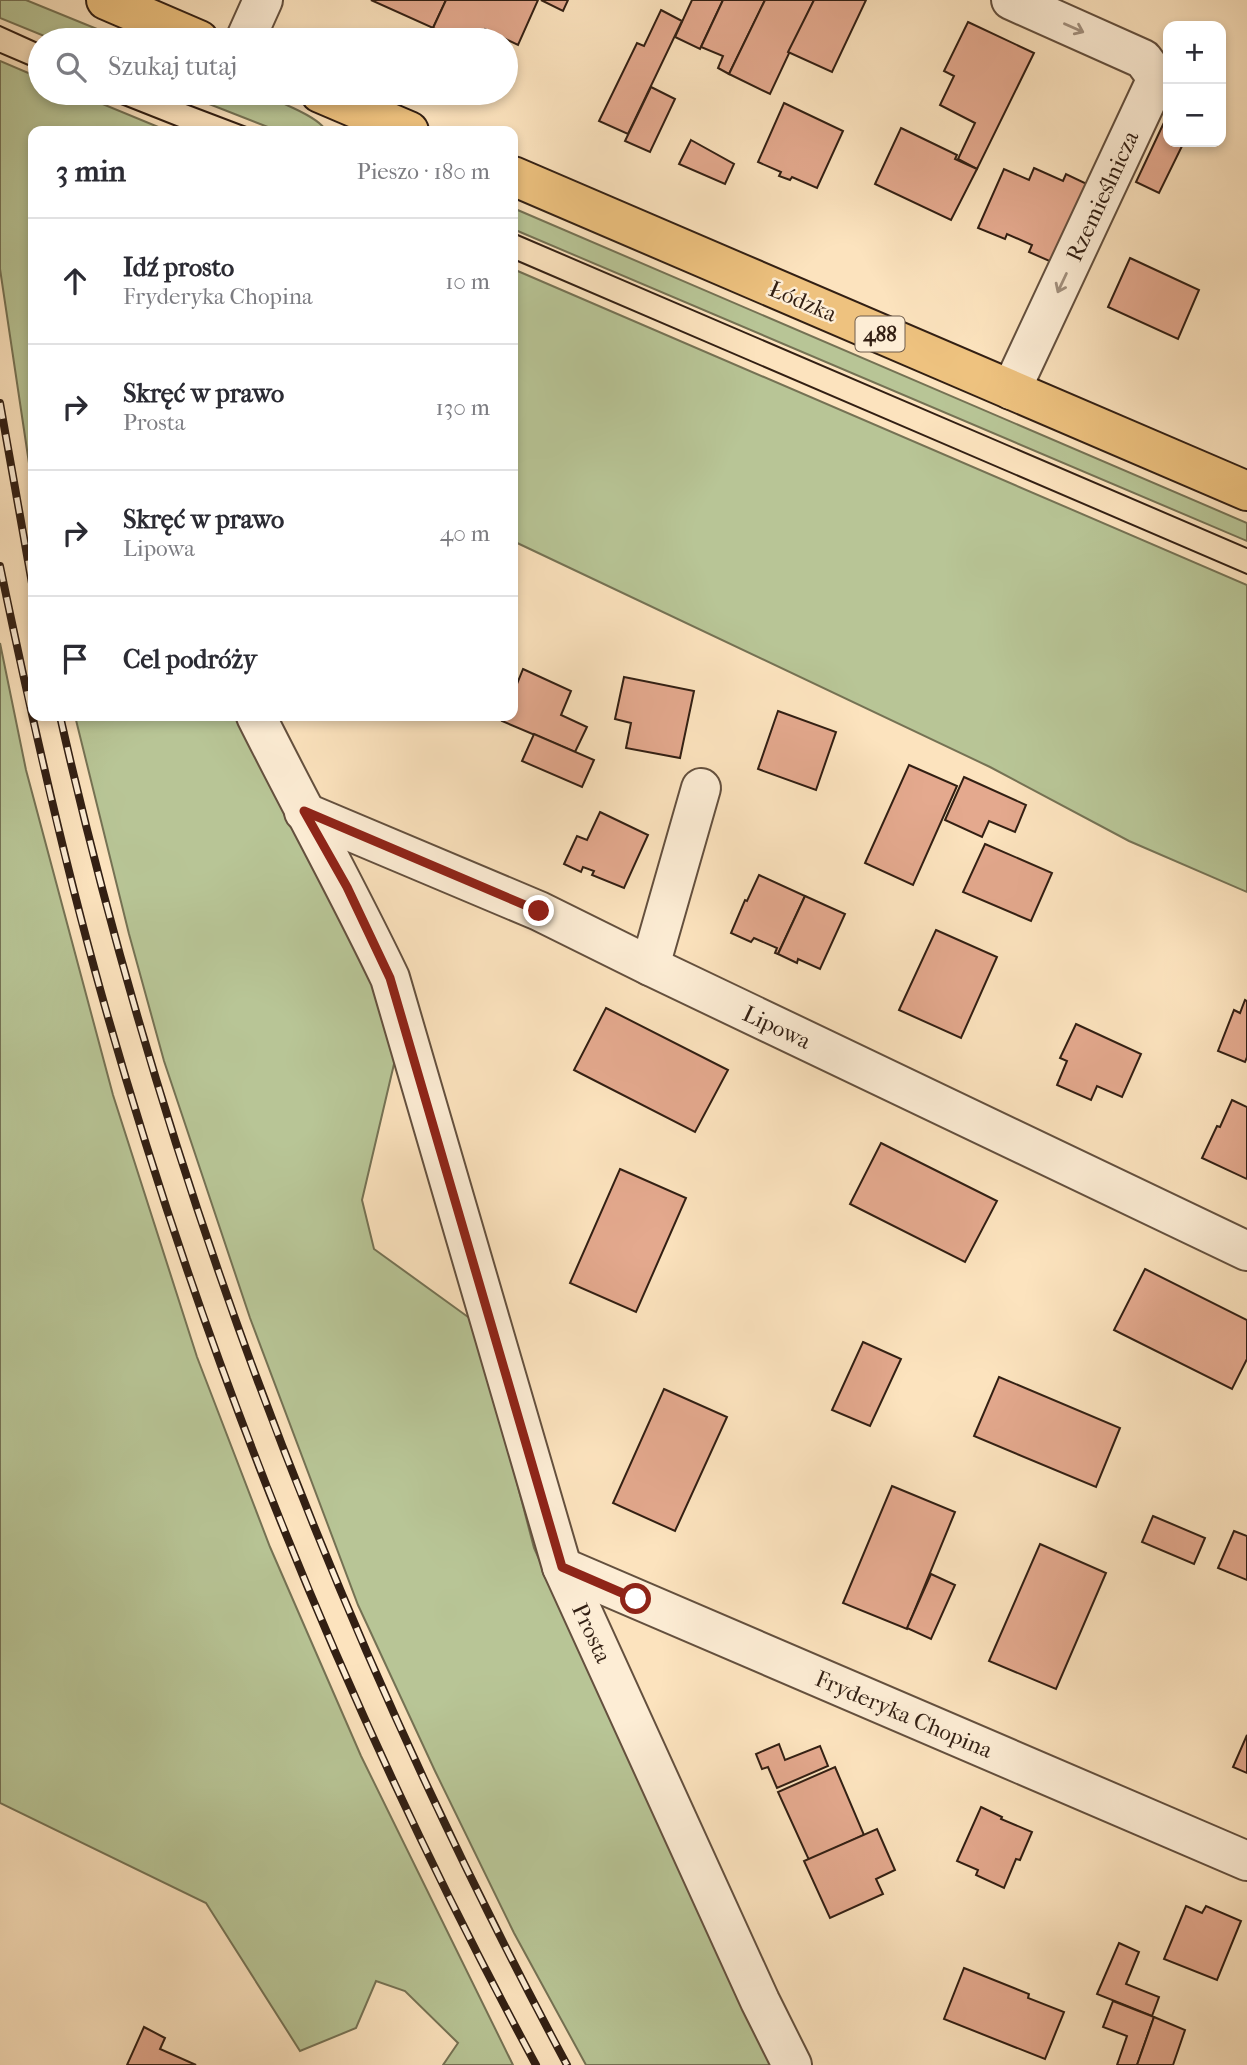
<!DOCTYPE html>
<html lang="pl">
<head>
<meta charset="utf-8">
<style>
  :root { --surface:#fff; --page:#f7f7f7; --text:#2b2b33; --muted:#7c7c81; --line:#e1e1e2 }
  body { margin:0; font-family:"IM FELL French Canon",serif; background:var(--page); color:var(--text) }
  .controls { position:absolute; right:21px; top:21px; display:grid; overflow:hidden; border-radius:14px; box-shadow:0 4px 10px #0003 }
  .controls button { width:63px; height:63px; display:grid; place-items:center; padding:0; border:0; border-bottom:2px solid var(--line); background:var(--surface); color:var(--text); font:35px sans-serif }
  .stop { position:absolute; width:21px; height:21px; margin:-16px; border:5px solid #8f2418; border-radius:50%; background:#fff }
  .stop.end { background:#8f2418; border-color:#fff; box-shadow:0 2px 7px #0008 }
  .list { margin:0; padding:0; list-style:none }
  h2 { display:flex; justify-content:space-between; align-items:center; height:91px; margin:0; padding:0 28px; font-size:30px }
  h2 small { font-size:23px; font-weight:400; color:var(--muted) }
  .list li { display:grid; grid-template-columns:46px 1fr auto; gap:21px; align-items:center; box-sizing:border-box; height:126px; padding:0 28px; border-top:2px solid var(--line) }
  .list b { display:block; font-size:26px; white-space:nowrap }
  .list p { margin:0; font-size:23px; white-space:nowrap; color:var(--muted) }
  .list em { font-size:23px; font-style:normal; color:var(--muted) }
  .icon { flex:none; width:38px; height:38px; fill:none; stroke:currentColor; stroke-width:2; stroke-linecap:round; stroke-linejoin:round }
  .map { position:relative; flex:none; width:1247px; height:2065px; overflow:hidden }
  .search { position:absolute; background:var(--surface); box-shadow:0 4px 10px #0003; left:28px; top:28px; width:490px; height:77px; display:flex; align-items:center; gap:18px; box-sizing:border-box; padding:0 24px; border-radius:38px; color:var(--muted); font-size:26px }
  .panel { position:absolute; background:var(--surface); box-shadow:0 4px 10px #0003; left:28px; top:126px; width:490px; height:595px; border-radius:14px }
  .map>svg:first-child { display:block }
</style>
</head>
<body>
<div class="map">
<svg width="1247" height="2065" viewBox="0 0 1247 2065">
  <rect width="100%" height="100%" fill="#fce3be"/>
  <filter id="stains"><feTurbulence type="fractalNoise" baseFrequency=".00286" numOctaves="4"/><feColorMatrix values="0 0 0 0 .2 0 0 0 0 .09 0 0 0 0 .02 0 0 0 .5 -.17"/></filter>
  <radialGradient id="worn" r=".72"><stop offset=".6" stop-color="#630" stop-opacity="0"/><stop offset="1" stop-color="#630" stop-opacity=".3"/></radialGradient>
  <g fill="#b8c596" stroke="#757254" stroke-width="2">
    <path d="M0,0H26L124,40H54L0,18Z"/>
    <path d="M0,61L40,78V93H76L168,131H33V490L0,269Z"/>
    <path d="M181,93C200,93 236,89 254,93C271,98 319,116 326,131H278Z"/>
    <path d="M513,208L1247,523V541L513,229Z"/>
    <path d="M513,269L1247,585V892L1129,841L990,767L513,541Z"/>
    <path d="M0,643L26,770L113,1095L197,1357L270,1547L361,1756L513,2065H443L458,2043L405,1991L376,1981L356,2028L300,2051L206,1903L0,1803Z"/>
    <path d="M75,716H239L335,893L398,1047L362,1200L374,1249L475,1322L534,1548L598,1692L778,2065H586L514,1933L435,1771L358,1605L250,1318L164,1061L129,934Z"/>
  </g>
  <g fill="#e4a98e" stroke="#321f13" stroke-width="2">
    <path d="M371,0H446L433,28Z"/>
    <path d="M446,0H538L518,45L485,29L483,34L490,37L488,40H459L433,28Z"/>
    <path d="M541,0H568L563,11Z"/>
    <path d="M692,0H723L700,49L675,37Z"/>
    <path d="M723,0H765L729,74L718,68L723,56L701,47Z"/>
    <path d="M765,0H814L770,94L729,74Z"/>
    <path d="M814,0H866L832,72L788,52Z"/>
    <path d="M661,10L682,21L628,134L599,121L637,43L644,46Z"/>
    <path d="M968,22L1034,53L977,169L958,159L975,123L940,105L954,76L944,71Z"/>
    <path d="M651,87L675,99L650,152L625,141Z"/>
    <path d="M784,103L843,131L817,188L792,177L790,180L779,176L781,172L758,162Z"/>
    <path d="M1168,114V142H1184L1159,193L1136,182Z"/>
    <path d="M901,128L957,155L955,159L977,169L951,220L875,184Z"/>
    <path d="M691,140L734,164L725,184L679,164Z"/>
    <path d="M1034,168L1063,181L1066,174L1091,186L1054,263L1029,252L1032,245L1007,234L1005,239L978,228L1004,169L1029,180Z"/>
    <path d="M1130,258L1199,290L1178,339L1108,307Z"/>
    <path d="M523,669L571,691L561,715L587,727L575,752L502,721L504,716H513V694Z"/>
    <path d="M624,677L694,691L680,758L626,748L631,723L615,719Z"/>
    <path d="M778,711L836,732L816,790L758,769Z"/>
    <path d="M534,734L594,760L582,787L522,761Z"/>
    <path d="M909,765L957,786L913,885L865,863Z"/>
    <path d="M964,777L1026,805L1015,832L989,821L982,837L945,820Z"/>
    <path d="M600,812L648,835L624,888L592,875L594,871L583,867L581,872L564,864L577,836L587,840Z"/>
    <path d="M985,844L1052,873L1031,921L963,892Z"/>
    <path d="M759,875L805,896L778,954L775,953L777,948L754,938L751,942L731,933L745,900L747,901Z"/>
    <path d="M805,896L845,914L820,969L798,959L797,963L778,954Z"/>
    <path d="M936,930L997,957L961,1038L899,1010Z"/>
    <path d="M1245,1000L1247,1001V1057L1245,1062L1218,1051L1234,1010L1240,1013Z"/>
    <path d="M606,1008L728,1070L695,1132L574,1070Z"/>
    <path d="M1076,1024L1141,1054L1122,1097L1097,1086L1091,1100L1057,1085L1067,1061L1060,1058Z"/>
    <path d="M1232,1100L1247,1107V1179L1202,1158L1217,1126L1220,1127Z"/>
    <path d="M881,1143L997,1201L965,1262L850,1204Z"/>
    <path d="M620,1169L686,1198L636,1312L570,1283Z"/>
    <path d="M1145,1269L1247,1320V1359L1232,1389L1114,1330Z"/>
    <path d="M863,1342L901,1359L870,1426L832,1410Z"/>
    <path d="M999,1377L1120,1428L1096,1487L974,1436Z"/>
    <path d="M664,1389L727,1417L675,1531L613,1503Z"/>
    <path d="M892,1486L955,1512L907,1629L843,1603Z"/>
    <path d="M1153,1516L1205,1538L1194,1564L1142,1542Z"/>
    <path d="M1234,1531L1247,1536V1580L1218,1568Z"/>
    <path d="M1040,1544L1106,1573L1056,1689L989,1661Z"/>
    <path d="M931,1574L955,1585L931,1639L907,1628Z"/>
    <path d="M1247,1735V1773L1233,1767Z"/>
    <path d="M779,1744L785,1760L820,1746L828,1766L777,1788L768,1767L762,1769L756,1754Z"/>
    <path d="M835,1767L864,1835L809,1860L778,1792Z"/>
    <path d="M981,1807L1002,1817L1001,1819L1032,1832L1020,1860L1016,1859L1004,1888L976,1875L978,1870L957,1861Z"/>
    <path d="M877,1829L895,1870L876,1879L883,1894L830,1918L804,1861Z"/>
    <path d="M1186,1906L1202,1913L1206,1906L1241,1921L1217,1980L1164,1959Z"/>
    <path d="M1119,1943L1139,1952L1126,1984L1159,1997L1152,2016L1097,1994Z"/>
    <path d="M964,1968L1029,1994L1028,1998L1064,2012L1045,2059L944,2019Z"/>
    <path d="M1113,2001L1154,2017L1137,2065H1117L1127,2036L1103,2027Z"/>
    <path d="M1154,2017L1185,2030L1173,2065H1137Z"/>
    <path d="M144,2027L165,2038L160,2049L196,2065H127Z"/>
  </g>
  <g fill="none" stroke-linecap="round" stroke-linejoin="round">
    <g stroke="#64503e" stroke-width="42">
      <g id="minor">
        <path d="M245,40L263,0"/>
        <path d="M1011,390L1157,78L1143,59L1011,0"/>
        <path d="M256,716C300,804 348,890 390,978L562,1567L760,2001L792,2065"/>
        <path d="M304,812L539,911L650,966L1247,1251"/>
        <path d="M650,966L701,788"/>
        <path d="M562,1567L1247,1861"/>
      </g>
    </g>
    <g stroke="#321f13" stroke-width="42">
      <g id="major">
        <path d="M106,0L199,40"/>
        <path d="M320,93L409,131"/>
        <path d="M513,176L1247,491"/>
      </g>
    </g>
    <use href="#minor" stroke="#fdedd5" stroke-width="38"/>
    <use href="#major" stroke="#eec27f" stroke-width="38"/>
    <g stroke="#321f13" stroke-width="2">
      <path d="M0,26L40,44"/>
      <path d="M0,53L40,70"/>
      <path d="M93,93L189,131"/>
      <path d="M157,93L257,131"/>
      <path d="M513,233L1247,548"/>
      <path d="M513,259L1247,574"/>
    </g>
    <g stroke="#321f13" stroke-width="8">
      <g id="rail">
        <path d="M0,403L33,589"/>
        <path d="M0,566C30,710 62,854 102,996C206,1367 353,1726 536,2065"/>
        <path d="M60,716C167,1189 338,1638 567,2065"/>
      </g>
    </g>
    <use href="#rail" stroke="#fdedd5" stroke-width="5" stroke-dasharray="16" stroke-linecap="butt"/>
  </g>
  <defs><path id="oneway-shaft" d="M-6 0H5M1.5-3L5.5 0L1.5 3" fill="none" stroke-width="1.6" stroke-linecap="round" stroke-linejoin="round" transform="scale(1.75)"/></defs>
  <g stroke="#a2907e">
    <use href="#oneway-shaft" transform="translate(1074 28) rotate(24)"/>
    <use href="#oneway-shaft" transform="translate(1062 283) rotate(115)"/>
  </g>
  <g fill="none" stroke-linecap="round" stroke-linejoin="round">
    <path stroke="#8f2418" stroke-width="9" d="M539,911L304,811L347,887L390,978L562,1567L636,1599"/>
  </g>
  <g text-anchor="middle" stroke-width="5" stroke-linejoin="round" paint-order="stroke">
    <rect fill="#fdedd5" stroke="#6f5d4d" stroke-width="2" x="855.5" y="316.5" width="49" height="35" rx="5"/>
    <g font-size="21" font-weight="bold" fill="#321f13">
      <text x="880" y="341">488</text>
    </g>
    <g font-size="23" fill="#321f13" stroke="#fdedd5">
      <text transform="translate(1102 196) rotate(-65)" y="8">Rzemieślnicza</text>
      <text transform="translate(803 301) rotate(23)" y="8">Łódzka</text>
      <text transform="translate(777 1027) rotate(25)" y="8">Lipowa</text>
      <text transform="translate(592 1633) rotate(65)" y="8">Prosta</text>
      <text transform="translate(904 1714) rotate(23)" y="8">Fryderyka Chopina</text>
    </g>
  </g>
  <rect width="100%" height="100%" filter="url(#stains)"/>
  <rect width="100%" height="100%" fill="url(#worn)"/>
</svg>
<div class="controls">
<button>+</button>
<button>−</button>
</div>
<div class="stop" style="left:636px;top:1599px"></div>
<div class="stop end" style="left:539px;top:911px"></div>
<div class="search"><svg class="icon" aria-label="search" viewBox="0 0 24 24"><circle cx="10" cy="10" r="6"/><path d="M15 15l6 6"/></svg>Szukaj tutaj</div>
<section class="panel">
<h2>3 min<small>Pieszo · 180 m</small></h2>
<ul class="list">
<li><svg class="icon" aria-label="ahead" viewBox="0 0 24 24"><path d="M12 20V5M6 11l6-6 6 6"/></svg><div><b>Idź prosto</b><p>Fryderyka Chopina</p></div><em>10 m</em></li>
<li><svg class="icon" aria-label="right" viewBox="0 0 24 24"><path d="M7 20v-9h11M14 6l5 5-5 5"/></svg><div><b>Skręć w prawo</b><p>Prosta</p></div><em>130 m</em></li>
<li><svg class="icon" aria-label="right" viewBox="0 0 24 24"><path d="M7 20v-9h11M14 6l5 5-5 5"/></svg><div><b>Skręć w prawo</b><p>Lipowa</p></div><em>40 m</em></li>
<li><svg class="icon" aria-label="arrive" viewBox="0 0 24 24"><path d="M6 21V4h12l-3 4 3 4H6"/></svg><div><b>Cel podróży</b></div></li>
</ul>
</section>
</div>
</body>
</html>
